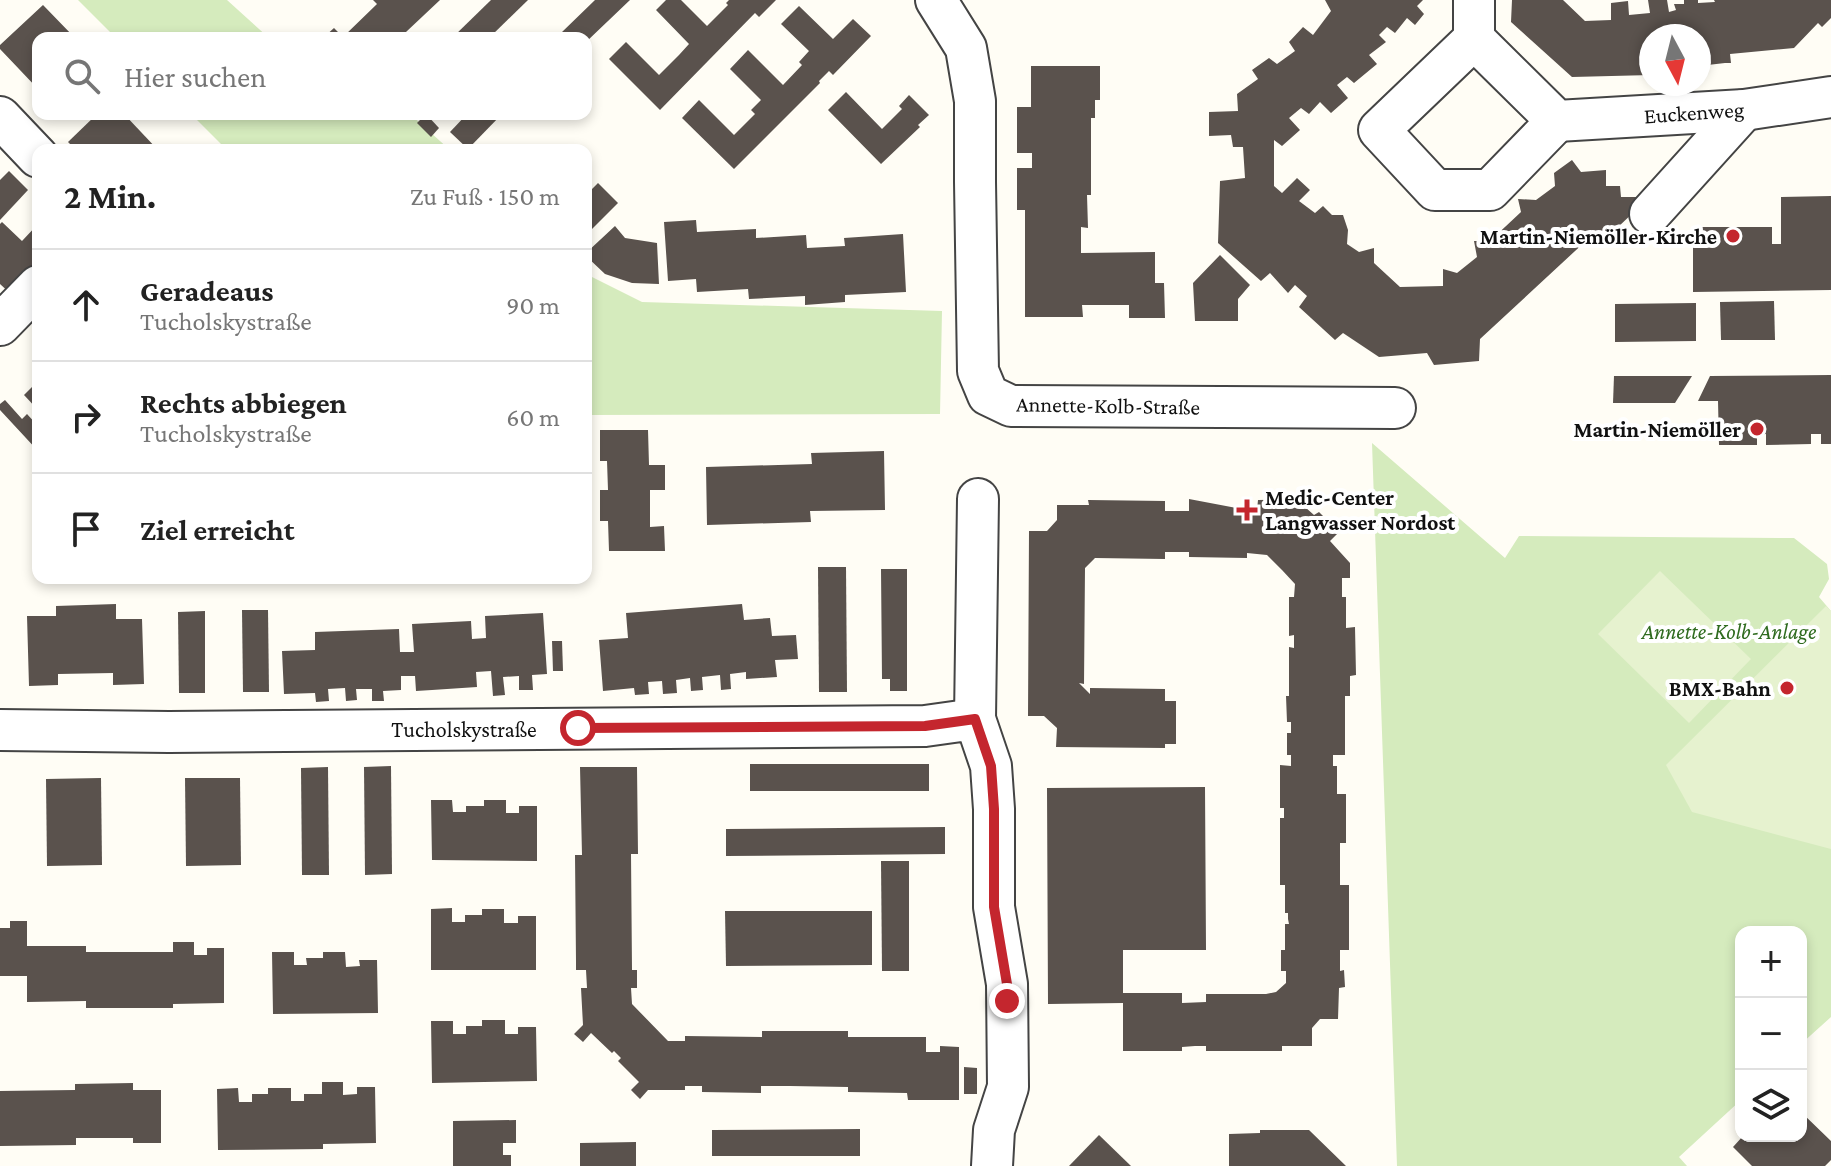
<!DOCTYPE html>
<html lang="de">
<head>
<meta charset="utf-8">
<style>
  :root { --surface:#fff; --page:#f6f6f6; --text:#222; --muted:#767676; --line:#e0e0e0 }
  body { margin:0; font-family:"Crimson Pro",serif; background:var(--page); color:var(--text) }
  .controls { position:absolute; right:24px; bottom:24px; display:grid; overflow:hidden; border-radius:16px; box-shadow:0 4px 12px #0003 }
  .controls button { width:72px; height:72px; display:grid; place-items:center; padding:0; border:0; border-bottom:2px solid var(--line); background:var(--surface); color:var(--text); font:40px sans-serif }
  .compass { position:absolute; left:1639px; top:24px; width:72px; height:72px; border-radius:50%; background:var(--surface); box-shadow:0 4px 12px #0003; rotate:173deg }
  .stop { position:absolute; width:24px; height:24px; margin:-18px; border:6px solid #c4262e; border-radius:50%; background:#fff }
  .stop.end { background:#c4262e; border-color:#fff; box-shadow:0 2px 8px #0008 }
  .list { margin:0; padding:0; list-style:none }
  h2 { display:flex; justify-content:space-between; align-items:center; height:104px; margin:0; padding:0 32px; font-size:34px }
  h2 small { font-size:26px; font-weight:400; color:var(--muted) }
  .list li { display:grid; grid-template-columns:52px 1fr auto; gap:24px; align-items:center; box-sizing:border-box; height:112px; padding:0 32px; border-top:2px solid var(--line) }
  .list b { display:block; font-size:30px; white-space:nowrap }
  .list p { margin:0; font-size:26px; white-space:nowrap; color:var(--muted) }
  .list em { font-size:26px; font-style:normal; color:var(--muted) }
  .icon { flex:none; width:44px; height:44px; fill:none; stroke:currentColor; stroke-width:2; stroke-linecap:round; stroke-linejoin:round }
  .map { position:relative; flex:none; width:1831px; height:1166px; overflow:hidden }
  .search { position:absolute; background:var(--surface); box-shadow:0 4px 12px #0003; left:32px; top:32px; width:560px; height:88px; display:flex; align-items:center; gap:20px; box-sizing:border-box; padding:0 28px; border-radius:16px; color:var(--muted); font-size:30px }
  .panel { position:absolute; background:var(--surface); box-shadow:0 4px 12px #0003; left:32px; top:144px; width:560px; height:440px; border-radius:16px }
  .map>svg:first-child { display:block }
</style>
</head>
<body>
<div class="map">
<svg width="1831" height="1166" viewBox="0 0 1831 1166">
  <rect width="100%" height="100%" fill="#fffdf5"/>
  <g fill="#d5ebbd">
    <path d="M78,0H227L269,38H116Z"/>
    <path d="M191,114H354L357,117L360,114H410L450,150H227Z"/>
    <path d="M586,274L642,302L942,311L940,414L586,415Z"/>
    <path d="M1372,443L1505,558L1519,536L1794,538L1827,564L1829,579L1819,597L1831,611V1017L1801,1044V932H1741V1100L1679,1157L1687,1166H1397Z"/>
  </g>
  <g fill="#e6f2cf">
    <path d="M1660,571L1751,659L1689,723L1598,634Z"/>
    <path d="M1826,606L1831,611V849L1692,812L1666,765Z"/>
  </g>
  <g fill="#5a524d">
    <path d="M373,0H440L406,32L413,38H323L334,28L343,37L377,4Z"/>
    <path d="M491,0H528L489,38H452Z"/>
    <path d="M595,0H630L586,42V38H566L561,33Z"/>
    <path d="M666,0H681L707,26L728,5L726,3L729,0H776L759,17L755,13L660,110L609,59L626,42L659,75L679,55L689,44L656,10Z"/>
    <path d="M1325,0H1423L1417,6L1424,14L1415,25L1407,18L1395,33L1387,27L1379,35L1386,42L1369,55L1377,64L1354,83L1347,77L1337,85L1348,98L1331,113L1320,102L1309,114L1301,108L1289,118L1300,130L1282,146L1274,140V186L1282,193L1297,178L1310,190L1299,201L1315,213L1323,206L1332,215H1343L1348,230L1347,244L1359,252L1374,248V263L1400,287L1443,286V269L1457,273L1477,257L1474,241H1490L1521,212L1518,199L1536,200L1555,186L1554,173L1572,160L1581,172L1606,170V186H1620L1621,197H1637L1636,210L1597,247L1588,239L1480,339L1479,361L1434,365L1427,353L1379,357L1343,333L1335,340L1299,307L1307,296L1295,285L1288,293L1270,273L1261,281L1218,243L1220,181L1245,178L1243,147H1233L1231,135L1209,136V112L1238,111L1237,94L1258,79L1252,70L1269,58L1277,64L1295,51L1289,42L1303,27L1313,35L1331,11Z"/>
    <path d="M1512,0H1563L1585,21L1611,20V3L1628,1L1629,15L1650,13L1648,0H1667L1669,12L1676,10L1674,4H1684V0H1698V3L1715,2L1714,0H1831V18L1822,27L1818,23L1794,48L1730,54L1731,63H1725L1699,66V36H1651V75L1572,77L1511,22Z"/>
    <path d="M43,5L75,38H38V89L0,49V45Z"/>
    <path d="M799,6L833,39L853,19L871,36L833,75L829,71L819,81L820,83L734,169L682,118L699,100L734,135L755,114L751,110L761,100L730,69L748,50L783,85L802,65L799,62L809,51L781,24Z"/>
    <path d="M1031,66H1100V100H1095V118H1091V195H1087L1088,228L1081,227V253L1155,252V283H1164L1165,318H1129V305H1082L1083,317H1025V210H1017V168H1032V153H1017V107H1031Z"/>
    <path d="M846,92L882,129L902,109L899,106L909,95L929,115L918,125L920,127L881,164L828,110Z"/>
    <path d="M97,114H124L158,150H76L68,142Z"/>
    <path d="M426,114L439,128L431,137L417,123Z"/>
    <path d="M467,114H502L468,149L450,132Z"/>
    <path d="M9,171L28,190L0,220V180Z"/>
    <path d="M586,183L592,189L598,183L618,203L586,235Z"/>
    <path d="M1831,196V290L1693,292V227H1772V244H1781V197Z"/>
    <path d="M696,220L697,232L756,229V238L806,235L807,248L845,246L844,238L903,234L906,292L845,295V302L805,305V296L749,299L748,289L697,292L696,279L668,281L664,222Z"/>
    <path d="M2,222L22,241L38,224V270L13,296L0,284V224Z"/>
    <path d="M615,226L625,238L657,243L659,284L632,283L605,274L586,256V253Z"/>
    <path d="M1220,255L1250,285L1238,299V321H1195L1193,283Z"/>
    <path d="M1774,301L1775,340H1721L1720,302Z"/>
    <path d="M1696,303V341L1615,342V304Z"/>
    <path d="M1831,375V444H1821V434H1811V444L1766,445V434L1757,435V445H1719L1718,401H1698L1710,376Z"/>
    <path d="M1614,376H1692L1675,403H1613Z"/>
    <path d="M38,381V410L24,395Z"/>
    <path d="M5,400L22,419L27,414L38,426V451L0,410V404Z"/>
    <path d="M600,430H648L649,465H665V490H650V527L664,526L665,551H609L608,521H600V490H608L607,461H600Z"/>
    <path d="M884,451L885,510L810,511L811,522L707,525L706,467L812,464L811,453Z"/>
    <path d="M1189,499L1247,510H1257L1258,500L1296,499L1314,515L1319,512L1339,532L1330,541L1350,563V578H1342V597H1346V628L1355,627L1356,675L1350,676V696H1345V755H1333V766H1337V794H1346V843H1340V885H1349V950H1340V971L1344,970L1345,987L1339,988L1338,1019H1320L1312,1028V1046H1282V1051H1206V1046H1195L1182,1047V1051H1123V1003L1048,1004L1047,788L1205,787L1206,950H1123V993H1182V1003L1206,1002V994H1266L1276,992L1286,983V971H1281V950H1285V924H1289L1288,919V913H1285V885H1280V818H1284V808H1280V765L1291,766V755H1287V733H1291V722H1287L1286,696H1289V647L1294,648V635L1289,636V597H1294L1295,584L1282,570L1267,555L1247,553V558L1189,557V552H1165V559L1095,558L1085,568L1084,684L1079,683L1090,694V688L1165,689V701H1176V744H1165V748L1056,747L1057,728L1044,716H1028L1029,531H1047L1057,520V505H1089L1088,500L1165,501V511H1189Z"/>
    <path d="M818,567H846L847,692H819Z"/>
    <path d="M881,569H907V691H890V679H882Z"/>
    <path d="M116,604V619H142L144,684L113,685V673L58,674V685L29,686L27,616H56V606Z"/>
    <path d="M742,604L744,620L770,618L772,636L796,635L798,659L775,660L777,677L746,679V672L730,674L731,689L721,690L720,675L702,677L703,690L691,691L690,678L676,680L677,693L663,694L662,681L648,682L649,694L635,695L634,688L603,691L599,640L628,638L626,613Z"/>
    <path d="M242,610H268L269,692H243Z"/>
    <path d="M205,611V693H179L178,612Z"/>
    <path d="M543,613L547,674L532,675L533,690H519V676L503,677L505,695L493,696L491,671L476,672L477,687L432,690L416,691L415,676H401V690L383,691L384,701H372V689H356L357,700L346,701L345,688L328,689L329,701L316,702L315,693L284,694L282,651L315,650V632L399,629L400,652H414L412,624L471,621L472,639L486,638L485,616Z"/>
    <path d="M552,641H562L563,671H553Z"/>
    <rect x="750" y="764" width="179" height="27"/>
    <path d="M391,766L392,874L365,875L364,767Z"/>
    <path d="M328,767L329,875H302L301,768Z"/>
    <path d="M580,767H637L638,854H631L632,970H637V988H631L632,1004L668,1041H685V1036L762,1037V1031H848V1037H926V1052H940V1046L959,1047V1100H908L907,1093L848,1092V1087L790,1086H761V1093L702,1092V1086H685V1090H648L640,1099L631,1090L639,1082L618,1061L621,1058L614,1051L612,1053L591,1033L583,1042L574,1034L583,1025L581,988H587L586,970H576V962L575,855H582Z"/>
    <path d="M101,778L102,865L47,866L46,779Z"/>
    <path d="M185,778H240L241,865L186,866Z"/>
    <path d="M431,800H452L453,812H466V806H484V800H506V813H519V806H537V861L432,860Z"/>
    <path d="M945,827V854L726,856V829Z"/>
    <path d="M881,861H909V971H882Z"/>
    <path d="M452,908V922H465V915H482V909H504V923H518V916H536V970H431V909Z"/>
    <path d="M725,911H872V965L726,966Z"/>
    <path d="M10,921H27V946H86V952H173V942H194V955H207V948H224V1003L173,1004V1008H86V1001L27,1002V976H0V928H10Z"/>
    <path d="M272,952H294V965H307L306,958H323V952H345L346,967L360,966L359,960H377L378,1013L273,1014Z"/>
    <path d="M482,1020H505V1034H518V1027H536L537,1081L432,1083L431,1021H453V1034H466V1026H482Z"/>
    <path d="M964,1067L977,1068V1094H964Z"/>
    <path d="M322,1082H343V1095L357,1094V1087H375L376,1143L323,1144V1149L218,1150L217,1089L238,1088L239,1102H252V1094H268V1088H291V1101H304V1094H322Z"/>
    <path d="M133,1083V1090H161V1143H133V1138H76V1145L0,1146V1091L75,1090V1084Z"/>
    <path d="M1801,1112L1831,1141V1160L1825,1166H1752L1733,1147L1743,1136H1801Z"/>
    <path d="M516,1120V1143H503V1155H511V1166H453V1121Z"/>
    <path d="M860,1129V1156H712V1130Z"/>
    <path d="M1260,1130H1309L1346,1166H1229V1134L1260,1133Z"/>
    <path d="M1099,1135L1131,1166H1069Z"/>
    <path d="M636,1142V1166H580V1143Z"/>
  </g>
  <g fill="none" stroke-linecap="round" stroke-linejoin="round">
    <g stroke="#444" stroke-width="44">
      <g id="minor">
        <path d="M936,0L966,48L975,101V182L978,371L988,395L1011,406L1395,408"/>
        <path d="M1474,0V39L1379,130L1435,190H1490L1557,121"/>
        <path d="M1474,39L1557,121L1744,110L1831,97"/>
        <path d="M0,117L38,157"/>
        <path d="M1650,214L1744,110"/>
        <path d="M0,325L38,286"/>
        <path d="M975,719L978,499"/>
        <path d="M0,730L169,732L925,726L975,719L991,766L994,809V907L1007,984L1008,1087L994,1130L992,1166"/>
      </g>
    </g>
    <use href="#minor" stroke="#fff" stroke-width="40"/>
  </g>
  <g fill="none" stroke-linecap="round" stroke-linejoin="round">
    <path stroke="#c4262e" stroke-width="10" d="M578,728L925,726L975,719L991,766L994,809V907L1007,984V1001"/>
  </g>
  <g fill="#c4262e" stroke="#fff" stroke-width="3">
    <circle cx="1733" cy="236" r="8"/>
    <circle cx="1757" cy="429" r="8"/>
    <path d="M1243 498h8v8h8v8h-8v8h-8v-8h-8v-8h8z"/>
    <circle cx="1787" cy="688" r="8"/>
  </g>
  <g text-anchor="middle" stroke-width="8" stroke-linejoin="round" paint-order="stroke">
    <g font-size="22" fill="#111" stroke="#fff">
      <text transform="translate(1694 112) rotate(-4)" y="8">Euckenweg</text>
      <text transform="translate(1108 405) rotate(1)" y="8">Annette-Kolb-Straße</text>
      <text x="464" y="737">Tucholskystraße</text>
    </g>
    <g font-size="22" font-weight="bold" fill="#111" stroke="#fff" text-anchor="end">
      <text x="1717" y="244">Martin-Niemöller-Kirche</text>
      <text x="1741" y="437">Martin-Niemöller</text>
      <text x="1265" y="505" text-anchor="start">Medic-Center<tspan x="1265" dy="25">Langwasser Nordost</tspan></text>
      <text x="1771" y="696">BMX-Bahn</text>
    </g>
    <g font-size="22" font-style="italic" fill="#2f6b1f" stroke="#fff">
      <text x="1729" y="639">Annette-Kolb-Anlage</text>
    </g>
  </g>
</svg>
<div class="controls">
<button>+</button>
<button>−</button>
<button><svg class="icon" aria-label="layers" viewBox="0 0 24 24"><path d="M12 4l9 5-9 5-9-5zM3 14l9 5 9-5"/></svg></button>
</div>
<svg class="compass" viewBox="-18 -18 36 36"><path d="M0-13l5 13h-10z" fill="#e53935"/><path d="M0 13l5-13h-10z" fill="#767676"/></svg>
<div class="stop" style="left:578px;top:728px"></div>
<div class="stop end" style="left:1007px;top:1001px"></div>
<div class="search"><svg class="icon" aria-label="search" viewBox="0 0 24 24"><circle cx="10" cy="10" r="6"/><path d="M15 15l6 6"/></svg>Hier suchen</div>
<section class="panel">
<h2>2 Min.<small>Zu Fuß · 150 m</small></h2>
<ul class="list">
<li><svg class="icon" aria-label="ahead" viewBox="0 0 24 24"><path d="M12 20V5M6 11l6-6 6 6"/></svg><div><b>Geradeaus</b><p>Tucholskystraße</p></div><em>90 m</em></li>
<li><svg class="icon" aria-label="right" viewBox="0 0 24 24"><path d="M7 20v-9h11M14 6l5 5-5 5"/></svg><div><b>Rechts abbiegen</b><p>Tucholskystraße</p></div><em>60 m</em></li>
<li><svg class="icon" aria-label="arrive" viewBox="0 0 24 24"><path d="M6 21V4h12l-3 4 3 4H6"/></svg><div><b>Ziel erreicht</b></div></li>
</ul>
</section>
</div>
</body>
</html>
